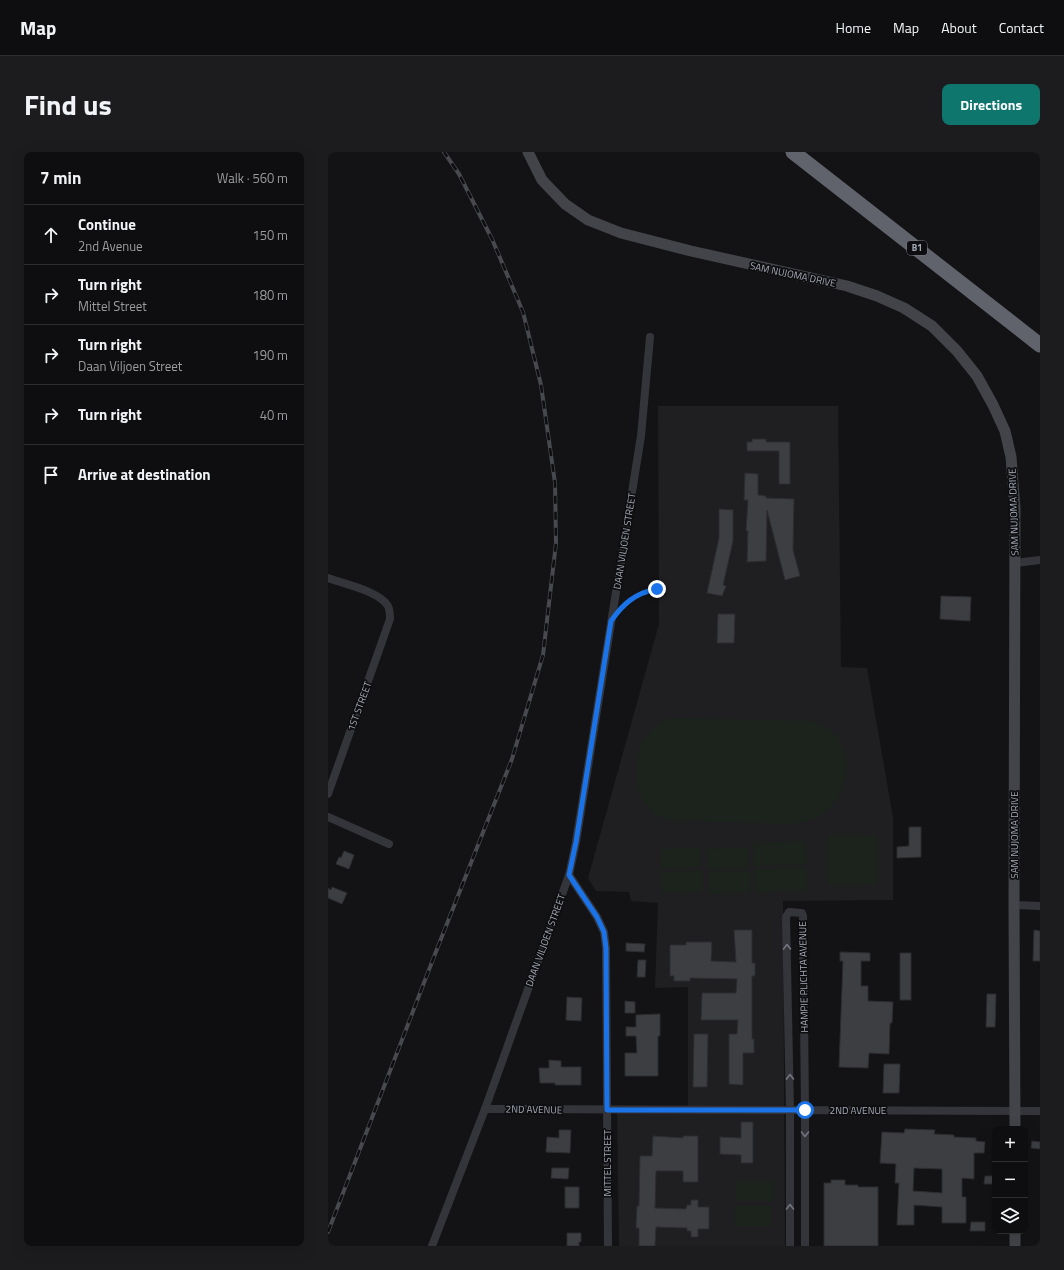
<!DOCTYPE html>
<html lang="en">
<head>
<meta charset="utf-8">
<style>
  :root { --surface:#0e0e10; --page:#1c1c1e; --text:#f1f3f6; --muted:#9b9c9f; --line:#2e2e30; --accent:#0f766e }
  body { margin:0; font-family:"Titillium Web",sans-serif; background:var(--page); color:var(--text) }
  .controls { position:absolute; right:12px; bottom:12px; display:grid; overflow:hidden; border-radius:8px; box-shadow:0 4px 16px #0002 }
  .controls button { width:36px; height:36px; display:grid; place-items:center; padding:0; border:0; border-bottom:1px solid var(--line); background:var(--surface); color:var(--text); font:20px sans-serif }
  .stop { position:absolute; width:12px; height:12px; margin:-9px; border:3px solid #1a73e8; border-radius:50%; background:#fff }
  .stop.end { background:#1a73e8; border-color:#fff; box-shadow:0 1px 4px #0008 }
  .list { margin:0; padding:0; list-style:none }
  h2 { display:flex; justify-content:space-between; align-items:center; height:52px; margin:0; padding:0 16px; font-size:17px }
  h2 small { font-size:13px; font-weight:400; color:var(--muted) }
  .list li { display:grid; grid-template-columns:26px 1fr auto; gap:12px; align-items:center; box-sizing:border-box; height:60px; padding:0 16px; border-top:1px solid var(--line) }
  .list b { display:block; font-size:15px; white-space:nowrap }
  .list p { margin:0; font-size:13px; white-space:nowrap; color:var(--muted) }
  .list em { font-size:13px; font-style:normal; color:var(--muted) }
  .icon { flex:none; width:22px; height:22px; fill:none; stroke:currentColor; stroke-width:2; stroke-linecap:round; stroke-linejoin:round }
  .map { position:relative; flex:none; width:712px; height:1094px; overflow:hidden; border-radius:8px }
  header { display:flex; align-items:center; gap:24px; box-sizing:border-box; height:56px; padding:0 20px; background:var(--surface); border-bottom:1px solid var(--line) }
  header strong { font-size:19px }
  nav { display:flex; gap:22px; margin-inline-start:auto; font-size:14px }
  .intro { display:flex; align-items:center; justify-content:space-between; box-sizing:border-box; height:96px; padding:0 24px }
  h1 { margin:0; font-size:28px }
  .button { padding:10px 18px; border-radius:8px; background:var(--accent); color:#fff; font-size:14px; font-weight:700 }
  main { display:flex; gap:24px; padding:0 24px }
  aside { flex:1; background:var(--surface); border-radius:8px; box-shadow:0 4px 16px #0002 }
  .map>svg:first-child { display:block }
</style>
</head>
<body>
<header>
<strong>Map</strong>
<nav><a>Home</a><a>Map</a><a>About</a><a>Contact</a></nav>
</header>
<div class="intro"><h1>Find us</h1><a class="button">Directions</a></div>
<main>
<aside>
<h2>7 min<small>Walk · 560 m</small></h2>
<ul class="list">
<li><svg class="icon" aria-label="ahead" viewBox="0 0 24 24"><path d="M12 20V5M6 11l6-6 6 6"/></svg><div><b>Continue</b><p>2nd Avenue</p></div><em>150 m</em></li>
<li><svg class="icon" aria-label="right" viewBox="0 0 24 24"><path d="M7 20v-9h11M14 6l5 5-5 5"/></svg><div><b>Turn right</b><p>Mittel Street</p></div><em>180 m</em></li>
<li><svg class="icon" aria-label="right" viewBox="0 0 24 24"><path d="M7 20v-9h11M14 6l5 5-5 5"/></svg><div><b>Turn right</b><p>Daan Viljoen Street</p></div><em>190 m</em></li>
<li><svg class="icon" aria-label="right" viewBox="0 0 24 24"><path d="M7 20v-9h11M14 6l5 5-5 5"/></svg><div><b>Turn right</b></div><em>40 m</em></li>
<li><svg class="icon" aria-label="arrive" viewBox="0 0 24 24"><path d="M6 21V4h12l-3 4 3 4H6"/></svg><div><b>Arrive at destination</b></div></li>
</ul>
</aside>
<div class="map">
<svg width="712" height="1094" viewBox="0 0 712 1094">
  <rect width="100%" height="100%" fill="#131315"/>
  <path fill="#1f1f22" d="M330,254H510L513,515L539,516L565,665V748L455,749L457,1094H291L289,958L360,957V835L327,836L330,751L303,749L301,740L268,739L260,726L331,472Z"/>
  <g fill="#1b231c">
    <path d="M341,566L480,569C489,571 498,573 505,580C528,603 519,650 490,665C482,669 472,671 463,672C436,671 408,670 381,670C369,669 339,670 330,664C313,653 306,633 308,614C309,599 318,580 330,572C334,570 338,568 341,566Z"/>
    <rect x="499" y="684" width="50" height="48"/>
    <path d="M477,689L478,712L426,714L425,691Z"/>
    <path d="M372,696L373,715L333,717L332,697Z"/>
    <path d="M420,696L421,716L379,717V697Z"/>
    <path d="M478,715L479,738L427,740L426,717Z"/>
    <path d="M374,719V740L334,741L333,720Z"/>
    <path d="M422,719L423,741L380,742V720Z"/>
    <rect x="408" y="1029" width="37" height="20"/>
    <rect x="407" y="1054" width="37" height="20"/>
  </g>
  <g fill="#3d3e42" stroke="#2d2d31" fill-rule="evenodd">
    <path d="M424,287H438V290H462V332H451V299H419V290H424Z"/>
    <path d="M417,321L430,322V343L438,344V346L466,347L465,398L472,424L457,428L439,358L438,409L419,410L420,379H418L420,348H416Z"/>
    <path d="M391,357L405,358V389L395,433L398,434L394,444L379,441L391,386Z"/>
    <path d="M613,444L643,445L642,469L612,467Z"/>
    <path d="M390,462H407L406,491H389Z"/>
    <path d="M581,675H593V705L569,706V695L581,694Z"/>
    <path d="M16,699L26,703L21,717L8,712L11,705L13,706Z"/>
    <path d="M4,735L19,741L14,752L0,746V736L3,738Z"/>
    <path d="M406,778H424V811H427V824H424V887H426V901H415V933L401,932V882H409L410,868H373L374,841H408L409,827L362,826V829H346V824H342V793H358V790H384L383,809L408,810Z"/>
    <path d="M706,778L712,779V809H705Z"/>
    <path d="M298,791L317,792L316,800L298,799Z"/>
    <path d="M512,800L542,801V809H533V834H540V849L565,850L564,871H562L561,902L541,901L540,916L511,915L515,809H512Z"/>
    <rect x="572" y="801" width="11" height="47"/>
    <path d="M310,808H318L317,825H309Z"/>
    <path d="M659,842H668L667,875H658Z"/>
    <path d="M239,845L254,846L253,869L238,868Z"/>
    <path d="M297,849L307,850V861H297Z"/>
    <path d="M332,862V884H330V924H297V901H309L308,884H298V875H308V863Z"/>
    <path d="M366,882H380L379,935H365Z"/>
    <path d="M221,908L233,909V915H253V933H227V931H212L211,916H221Z"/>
    <path d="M556,912H572L571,941H555Z"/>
    <path d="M413,970H425V1011H413V1003L392,1002V985L413,986Z"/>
    <path d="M577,977L607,978L606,982L626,983V985L648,986V989L657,990L656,1001H646V1027L634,1026V1045H638V1071H614V1055L586,1053V1073H569L571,1031H567L568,1012L552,1011L554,980L576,981ZM586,1016L614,1017V1041L585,1039Z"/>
    <path d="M231,978H243L242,1001L218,1000L219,985L231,986Z"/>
    <path d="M325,984L355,986V984H370V1030H355V1019H328L327,1056L358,1057L359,1053H363V1048H370V1055H381V1077H370V1085H363V1079H359V1076L328,1075L327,1094H311V1076H308L309,1054H311L312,1004H324Z"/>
    <path d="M704,989L712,990V997L703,996Z"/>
    <path d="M224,1016H241L240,1027L223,1026Z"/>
    <path d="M657,1024H666V1032H656Z"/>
    <path d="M503,1028H517V1033H530V1035H550V1094H496V1031H503Z"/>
    <rect x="237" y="1035" width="14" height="21"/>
    <path d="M643,1070H657V1079H642Z"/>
    <path d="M239,1081H253V1090H251V1094H239Z"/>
  </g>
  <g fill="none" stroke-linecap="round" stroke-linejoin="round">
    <path stroke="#34353a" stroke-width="4" d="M287,464C297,449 312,440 329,437"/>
    <g stroke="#34353a" stroke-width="8">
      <path d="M687,411L712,408"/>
      <path d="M0,426C16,432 51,439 60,454C62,458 62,463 62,467L0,642"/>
      <path d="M0,665L61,692"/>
      <path d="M241,723L269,765L276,780L278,796L280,1094"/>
      <path d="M686,753L712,754"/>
      <path d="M157,957L712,959"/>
      <path d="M104,1094L157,957L241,723L248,690L313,284L322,185"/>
      <path d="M462,1094V958L458,765L461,760L474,761L475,764L477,958V1094"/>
    </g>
    <g stroke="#42444a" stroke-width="11">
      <path d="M200,0L214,28L237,52L260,68L293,81L363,99L519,134L549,144L576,156L604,174L629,199L649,224L665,253L677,279L683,305L687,356L686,753L687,977"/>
      <path d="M687,1079V1094"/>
    </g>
    <path stroke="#60636b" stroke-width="15" d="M465,0L712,193"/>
    <g stroke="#47494f" stroke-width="4">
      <path id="rail" d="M0,1080L109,797L184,607L215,503L228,391L227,331L213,233L195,160L164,87L131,22L116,0"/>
    </g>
    <use href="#rail" stroke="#0e0e10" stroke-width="2.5" stroke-dasharray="8" stroke-linecap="butt"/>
  </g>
  <defs><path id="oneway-chevron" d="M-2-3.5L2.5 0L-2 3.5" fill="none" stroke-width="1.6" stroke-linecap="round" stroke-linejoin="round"/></defs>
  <g stroke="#72757e">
    <use href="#oneway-chevron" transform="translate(459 795) rotate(-91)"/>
    <use href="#oneway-chevron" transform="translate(462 925) rotate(-91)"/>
    <use href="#oneway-chevron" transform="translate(477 982) rotate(90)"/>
    <use href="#oneway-chevron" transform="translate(462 1055) rotate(-90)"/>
  </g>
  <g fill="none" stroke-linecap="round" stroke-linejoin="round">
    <path stroke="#1a73e8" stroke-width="5" d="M329,437C307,441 295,452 283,469L248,690L241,723L269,765L276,780L278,796L279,958H477"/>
  </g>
  <g text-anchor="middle" stroke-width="3.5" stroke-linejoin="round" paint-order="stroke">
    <rect fill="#0e0e10" stroke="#777b84" stroke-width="1" x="579" y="89" width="20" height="14" rx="3"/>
    <g font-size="9" font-weight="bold" fill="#a4aab6">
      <text x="589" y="99">B1</text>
    </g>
    <g font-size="10" fill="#a4aab6" stroke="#0e0e10">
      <text transform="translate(465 122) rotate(12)" y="4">SAM NUJOMA DRIVE</text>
      <text transform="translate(685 360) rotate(-92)" y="4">SAM NUJOMA DRIVE</text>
      <text transform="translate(296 389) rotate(-81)" y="4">DAAN VILJOEN STREET</text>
      <text transform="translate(31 554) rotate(-70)" y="4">1ST STREET</text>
      <text transform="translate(686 683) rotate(-90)" y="4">SAM NUJOMA DRIVE</text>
      <text transform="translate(217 788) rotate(-70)" y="4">DAAN VILJOEN STREET</text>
      <text transform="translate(475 825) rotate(-91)" y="4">HAMPIE PLICHTA AVENUE</text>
      <text transform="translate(206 957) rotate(1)" y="4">2ND AVENUE</text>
      <text x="530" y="962">2ND AVENUE</text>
      <text transform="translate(279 1011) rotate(-90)" y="4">MITTEL STREET</text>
    </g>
  </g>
</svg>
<div class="controls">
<button>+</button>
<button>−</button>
<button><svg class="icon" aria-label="layers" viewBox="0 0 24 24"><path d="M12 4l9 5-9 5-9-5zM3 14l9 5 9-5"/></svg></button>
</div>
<div class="stop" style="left:477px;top:958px"></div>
<div class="stop end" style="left:329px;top:437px"></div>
</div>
</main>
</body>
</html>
